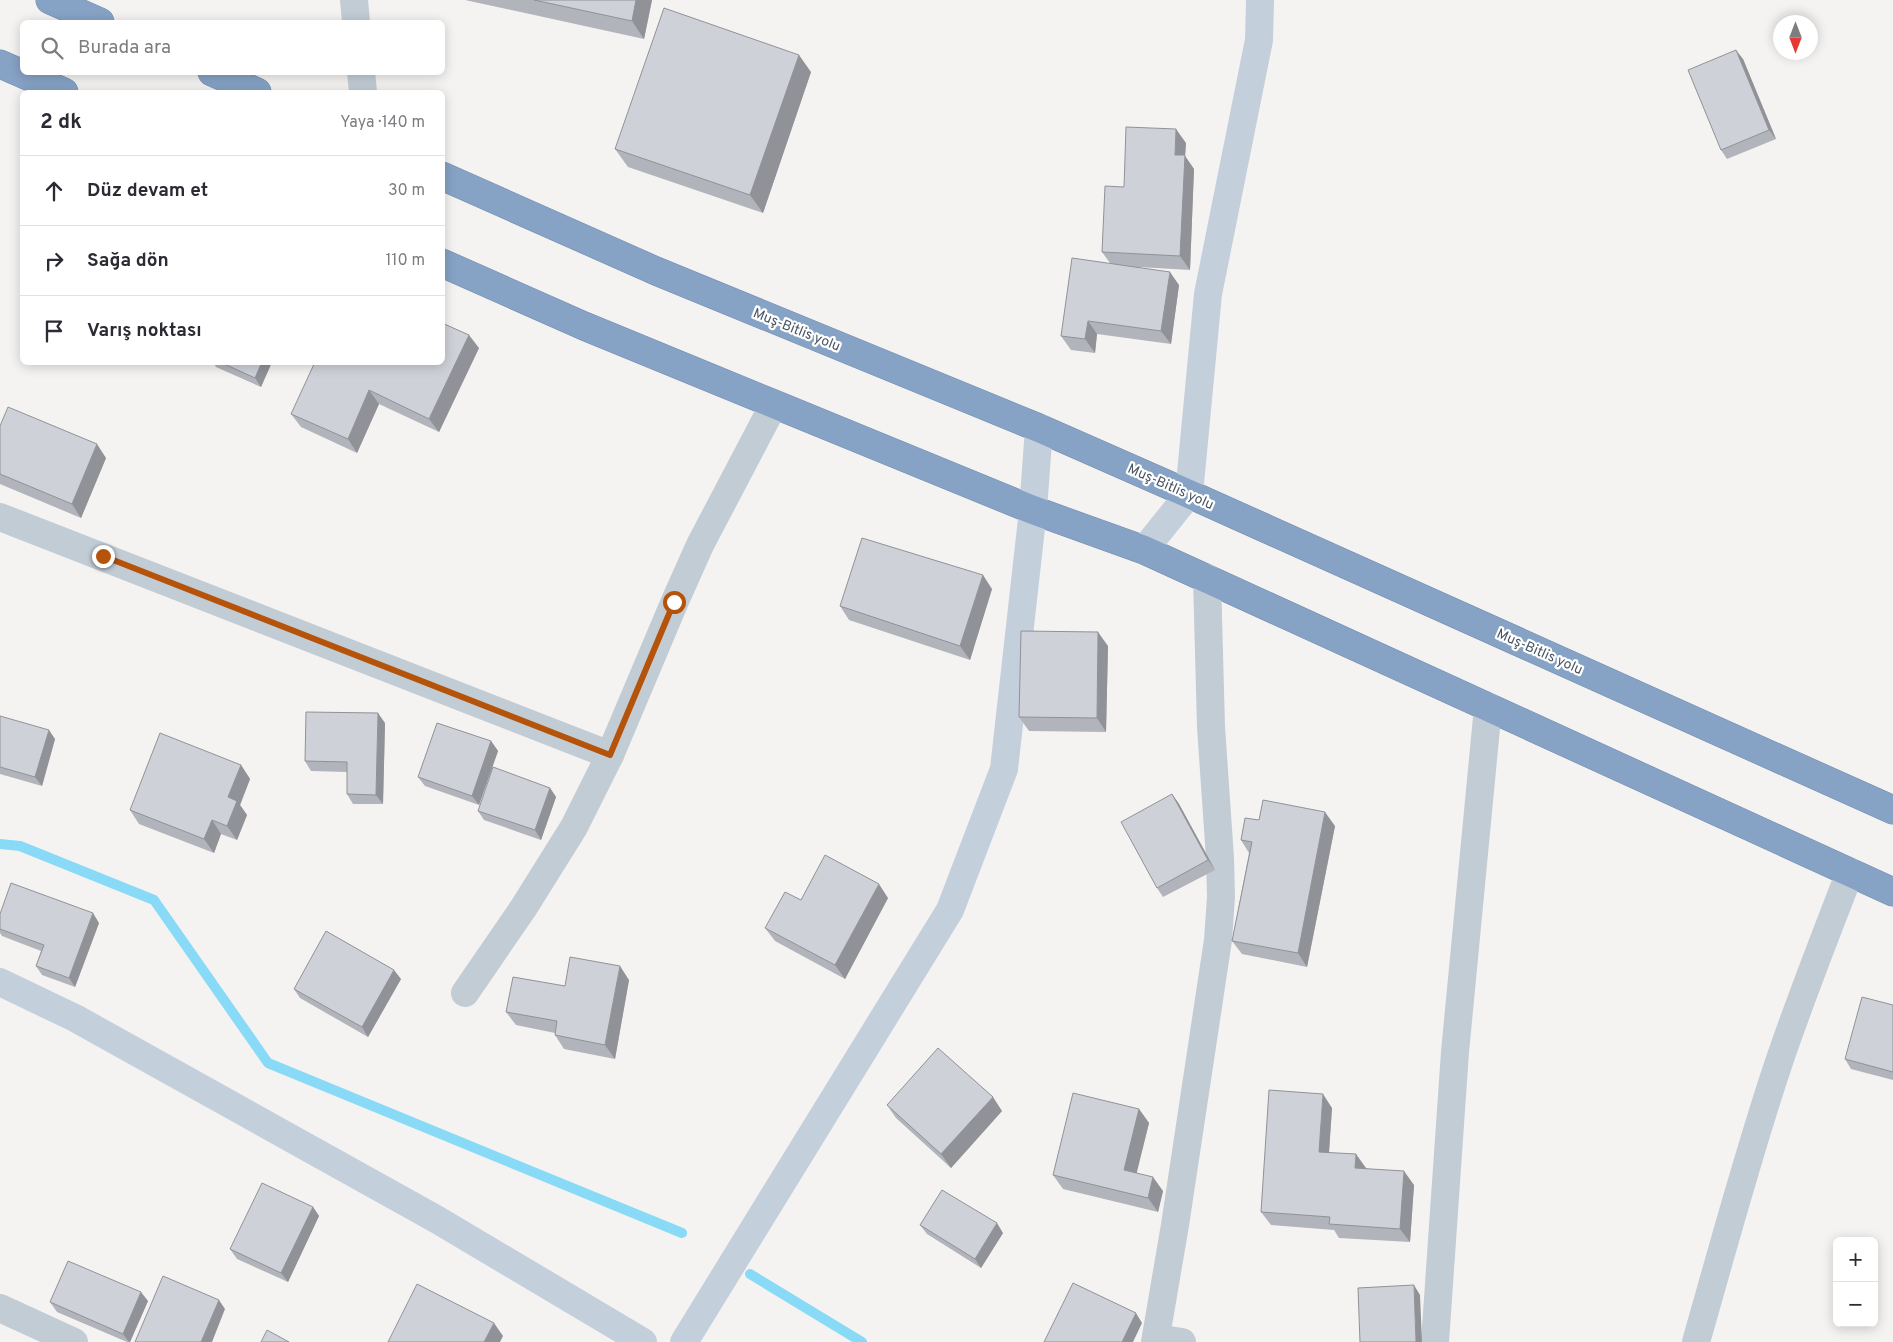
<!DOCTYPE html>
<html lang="tr">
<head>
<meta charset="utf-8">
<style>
  :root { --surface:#fff; --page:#f2f2f3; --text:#2b2b33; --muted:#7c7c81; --line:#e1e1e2 }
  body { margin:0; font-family:Overpass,sans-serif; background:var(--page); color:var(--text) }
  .controls { position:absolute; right:15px; bottom:15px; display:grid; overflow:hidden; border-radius:8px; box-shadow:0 2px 12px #0003 }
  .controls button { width:45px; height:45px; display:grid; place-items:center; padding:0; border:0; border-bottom:1px solid var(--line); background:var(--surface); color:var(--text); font:25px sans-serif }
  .compass { position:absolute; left:1773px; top:15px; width:45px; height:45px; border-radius:50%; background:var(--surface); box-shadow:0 2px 12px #0003; rotate:180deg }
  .stop { position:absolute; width:15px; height:15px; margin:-11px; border:4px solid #b45309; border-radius:50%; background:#fff }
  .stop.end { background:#b45309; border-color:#fff; box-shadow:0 1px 5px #0008 }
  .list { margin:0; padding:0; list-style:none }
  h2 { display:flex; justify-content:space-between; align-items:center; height:65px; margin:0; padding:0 20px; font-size:21px }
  h2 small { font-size:16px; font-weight:400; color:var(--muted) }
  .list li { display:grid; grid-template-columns:32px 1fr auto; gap:15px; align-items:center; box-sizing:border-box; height:70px; padding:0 20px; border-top:1px solid var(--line) }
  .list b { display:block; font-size:19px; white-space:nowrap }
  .list em { font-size:16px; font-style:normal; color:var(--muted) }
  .icon { flex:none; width:28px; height:28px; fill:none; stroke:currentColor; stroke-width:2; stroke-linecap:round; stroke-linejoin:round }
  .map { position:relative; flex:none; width:1893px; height:1342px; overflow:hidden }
  .search { position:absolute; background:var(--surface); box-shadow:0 2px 12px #0003; left:20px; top:20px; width:425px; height:55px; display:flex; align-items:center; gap:12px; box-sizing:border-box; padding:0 18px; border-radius:8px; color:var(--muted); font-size:19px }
  .panel { position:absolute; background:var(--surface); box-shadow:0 2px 12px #0003; left:20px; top:90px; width:425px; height:275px; border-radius:8px }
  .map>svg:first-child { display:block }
</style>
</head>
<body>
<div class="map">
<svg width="1893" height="1342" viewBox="0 0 1893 1342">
  <rect width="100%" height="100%" fill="#f5f3f2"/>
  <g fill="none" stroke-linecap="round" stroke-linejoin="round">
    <g stroke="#88daf6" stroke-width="10">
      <path d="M0,844L20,846L154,900L268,1063L682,1233"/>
      <path d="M750,1274L862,1342"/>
    </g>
    <g stroke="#718db1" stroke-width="29">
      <g id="highway">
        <path d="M50,0L100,22"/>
        <path d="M0,64L64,92"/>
        <path d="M212,72L257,92"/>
        <path d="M442,176L656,271L1039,428L1189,494L1893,810"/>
        <path d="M442,263L584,326L774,404L1033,510L1144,550L1893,892"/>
      </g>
    </g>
    <g stroke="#c2ccd5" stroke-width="28">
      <path d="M354,0L356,22"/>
      <path d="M361,72L363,92"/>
      <path d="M0,517L610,755"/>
      <path d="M465,993L524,907L574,827L610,755L675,601L700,545L774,404"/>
      <path d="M0,1308L74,1342"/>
      <path d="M1156,1338L1182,1342"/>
      <path d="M1155,1342L1175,1225L1218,940L1221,897L1220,858L1211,727L1207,578"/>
      <path d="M1435,1342L1455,1052L1488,707"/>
      <path d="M1696,1342C1722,1251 1747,1158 1777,1068C1799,1002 1825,937 1850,872"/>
    </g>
    <g stroke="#c4cfdc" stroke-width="28">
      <path d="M1144,550L1189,494L1208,294L1259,40L1260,0"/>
      <path d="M0,982L75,1018L436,1219L643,1342"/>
      <path d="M684,1342L950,910L1004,769L1033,510L1039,428"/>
    </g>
    <use href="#highway" stroke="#86a2c5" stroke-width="28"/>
  </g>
  <g fill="#b1b4ba">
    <path d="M465,0H652L644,39Z"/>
    <path d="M1743,59L1776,139L1727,159L1721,150Z"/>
    <path d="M811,72L763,213L628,167L615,149Z"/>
    <path d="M1186,143L1185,156L1194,169L1190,270L1139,267L1179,285L1171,344L1097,334L1095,353L1071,350L1061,336L1110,263L1102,252L1124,187Z"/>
    <path d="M479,348L439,432L379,404L357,453L301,427L291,414Z"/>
    <path d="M213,362H272L261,387L216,367Z"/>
    <path d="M0,426L106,458L81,518L0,484Z"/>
    <path d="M992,589L970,660L849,620L840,606Z"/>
    <path d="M1108,646L1106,732L1029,731L1019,717Z"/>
    <path d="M0,716L55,739L42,786L0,774Z"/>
    <path d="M385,723L383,804H353L347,794V772L311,771L305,761Z"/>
    <path d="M491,741L498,751L479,805L425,786L418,777Z"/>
    <path d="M241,765L250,779L240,805L247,815L237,840L221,834L214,853L139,824L130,810Z"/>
    <path d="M550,788L556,797L541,840L484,820L478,811Z"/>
    <path d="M1172,794L1179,804L1215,870L1163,897L1157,888Z"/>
    <path d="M1259,820L1335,826L1307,967L1242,954L1232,941L1249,853L1241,840Z"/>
    <path d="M888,898L845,979L775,941L765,928Z"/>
    <path d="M0,914L99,923L75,987L42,975L36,966L41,951L2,936L0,933Z"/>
    <path d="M401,979L368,1037L300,998L294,989Z"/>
    <path d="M629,980L615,1059L564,1049L555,1035V1033L516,1025L506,1012L565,986Z"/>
    <path d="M1893,1005V1080L1851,1069L1845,1059Z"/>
    <path d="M887,1105L1002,1111L951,1168L896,1118Z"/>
    <path d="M1332,1108L1329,1153L1366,1168L1414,1185L1410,1242L1339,1238L1334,1230L1271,1225L1261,1212Z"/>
    <path d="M1139,1109L1149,1123L1136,1173L1163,1191L1158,1212L1063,1189L1053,1175Z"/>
    <path d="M313,1207L319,1216L288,1282L237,1259L230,1249Z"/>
    <path d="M920,1225L1003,1233L981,1268L927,1234Z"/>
    <path d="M148,1301L130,1342H127L57,1312L50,1302Z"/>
  </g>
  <g fill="#909297">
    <path d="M636,0H652L644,39L632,21Z"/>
    <path d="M1736,50L1743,59L1776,139L1769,130Z"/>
    <path d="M799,55L811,72L763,213L750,195Z"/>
    <path d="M1176,129L1186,143L1185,156L1194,169L1190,270L1180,256L1175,155Z"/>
    <path d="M1170,272L1179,285L1171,344L1161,331Z"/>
    <path d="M1088,321L1097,334L1095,353L1085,339Z"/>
    <path d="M469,335L479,348L439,432L429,419Z"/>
    <path d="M262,362H272L261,387L255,378Z"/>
    <path d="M369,390L379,404L357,453L348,439Z"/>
    <path d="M97,444L106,458L81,518L72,504Z"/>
    <path d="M983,575L992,589L970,660L960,646Z"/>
    <path d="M1098,632L1108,646L1106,732L1097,718Z"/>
    <path d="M378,713L385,723L383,804L376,795Z"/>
    <path d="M49,730L55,739L42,786L35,777Z"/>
    <path d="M491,741L498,751L479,805L472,796Z"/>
    <path d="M241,765L250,779L240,805L247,815L237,840L227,826L228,797Z"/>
    <path d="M550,788L556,797L541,840L535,830Z"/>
    <path d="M1172,794L1179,804L1215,870L1208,860Z"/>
    <path d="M1325,812L1335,826L1307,967L1298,953Z"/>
    <path d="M212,820L221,834L214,853L204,839Z"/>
    <path d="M879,884L888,898L845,979L835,965Z"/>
    <path d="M93,913L99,923L75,987L69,978Z"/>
    <path d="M620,966L629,980L615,1059L605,1045Z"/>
    <path d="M394,970L401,979L368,1037L362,1027Z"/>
    <path d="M1323,1094L1332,1108L1328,1166L1319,1152Z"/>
    <path d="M993,1097L1002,1111L951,1168L941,1154Z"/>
    <path d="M1139,1109L1149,1123L1134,1184L1124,1170Z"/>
    <path d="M1356,1154L1366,1168L1365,1181L1355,1168Z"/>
    <path d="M1404,1171L1414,1185L1410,1242L1400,1229Z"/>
    <path d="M1153,1177L1163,1191L1158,1212L1148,1198Z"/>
    <path d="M313,1207L319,1216L288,1282L281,1273Z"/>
    <path d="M997,1223L1003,1233L981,1268L975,1259Z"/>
    <path d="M1414,1285L1420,1295L1422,1342H1416Z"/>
    <path d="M141,1292L148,1301L130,1342H129L123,1334Z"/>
    <path d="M219,1300L225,1309L212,1342H201Z"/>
    <path d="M1136,1313L1142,1323L1133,1342H1122Z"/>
    <path d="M494,1323L503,1336L500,1342H484Z"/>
  </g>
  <g fill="#ced1d8" stroke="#909297">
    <path d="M534,0H636L632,21Z"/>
    <path d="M664,8L799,55L750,195L615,149Z"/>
    <path d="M1736,50L1769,130L1721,150L1688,70Z"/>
    <path d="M1126,127L1176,129L1175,155H1185L1180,256L1102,252L1105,186L1124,187Z"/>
    <path d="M1072,258L1170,272L1161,331L1088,321L1085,339L1061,336Z"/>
    <path d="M442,323L469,335L429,419L369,390L348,439L291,414L315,362H442Z"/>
    <path d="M220,362H262L255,378Z"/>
    <path d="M8,407L97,444L72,504L0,474V426Z"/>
    <path d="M862,538L983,575L960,646L840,606Z"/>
    <path d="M1021,631L1098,632L1097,718L1019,717Z"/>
    <path d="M306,712L378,713L376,795L347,794V762L305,761Z"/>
    <path d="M0,716L49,730L35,777L0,767Z"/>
    <path d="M437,723L491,741L472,796L418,777Z"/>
    <path d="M160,733L241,765L228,797L237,801L227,826L212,820L204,839L130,810Z"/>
    <path d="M493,767L550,788L535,830L478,811Z"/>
    <path d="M1172,794L1208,860L1157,888L1121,822Z"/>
    <path d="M1263,800L1325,812L1298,953L1232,941L1252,842L1241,840L1245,818L1259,820Z"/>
    <path d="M825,855L879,884L835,965L765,928L785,892L801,900Z"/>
    <path d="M11,883L93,913L69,978L36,966L44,945L0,929V914Z"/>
    <path d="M326,931L394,970L362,1027L294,989Z"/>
    <path d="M570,957L620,966L605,1045L555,1035L557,1021L506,1012L513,977L565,986Z"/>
    <path d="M1862,997L1893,1005V1072L1845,1059Z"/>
    <path d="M938,1048L993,1097L941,1154L887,1105Z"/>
    <path d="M1269,1090L1323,1094L1319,1152L1356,1154L1355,1168L1404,1171L1400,1229L1329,1224L1330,1217L1261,1212Z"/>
    <path d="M1073,1093L1139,1109L1124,1170L1153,1177L1148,1198L1053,1175Z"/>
    <path d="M262,1183L313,1207L281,1273L230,1249Z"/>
    <path d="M942,1190L997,1223L975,1259L920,1225Z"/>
    <path d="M68,1261L141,1292L123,1334L50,1302Z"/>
    <path d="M163,1276L219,1300L201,1342H135Z"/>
    <path d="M1073,1283L1136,1313L1122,1342H1044Z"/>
    <path d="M417,1284L494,1323L484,1342H388Z"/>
    <path d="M1414,1285L1416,1342H1360L1358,1288Z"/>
    <path d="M267,1330L289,1342H261Z"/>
  </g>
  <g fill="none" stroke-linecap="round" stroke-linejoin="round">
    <path stroke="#b45309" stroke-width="6" d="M103,556L610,755L674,602"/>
  </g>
  <g text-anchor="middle" stroke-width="4.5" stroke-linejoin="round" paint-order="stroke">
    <g font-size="14" fill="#485562" stroke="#fff">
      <text transform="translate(797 329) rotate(22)" y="5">Muş-Bitlis yolu</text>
      <text transform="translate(1171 486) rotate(24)" y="5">Muş-Bitlis yolu</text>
      <text transform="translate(1540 651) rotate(24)" y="5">Muş-Bitlis yolu</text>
    </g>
  </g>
</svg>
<div class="controls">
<button>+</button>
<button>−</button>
</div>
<svg class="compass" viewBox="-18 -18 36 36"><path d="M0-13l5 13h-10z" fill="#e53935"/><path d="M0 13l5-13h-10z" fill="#7c7c81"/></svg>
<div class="stop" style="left:674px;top:602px"></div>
<div class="stop end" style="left:103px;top:556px"></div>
<div class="search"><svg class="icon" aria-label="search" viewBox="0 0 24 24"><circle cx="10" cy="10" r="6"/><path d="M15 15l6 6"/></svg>Burada ara</div>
<section class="panel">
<h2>2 dk<small>Yaya · 140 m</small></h2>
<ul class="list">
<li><svg class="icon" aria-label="ahead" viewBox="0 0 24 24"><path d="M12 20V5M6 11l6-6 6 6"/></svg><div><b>Düz devam et</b></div><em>30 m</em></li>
<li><svg class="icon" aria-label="right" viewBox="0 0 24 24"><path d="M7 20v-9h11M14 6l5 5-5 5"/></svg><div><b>Sağa dön</b></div><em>110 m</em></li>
<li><svg class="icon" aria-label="arrive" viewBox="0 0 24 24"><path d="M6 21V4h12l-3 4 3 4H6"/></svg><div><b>Varış noktası</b></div></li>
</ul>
</section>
</div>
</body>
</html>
